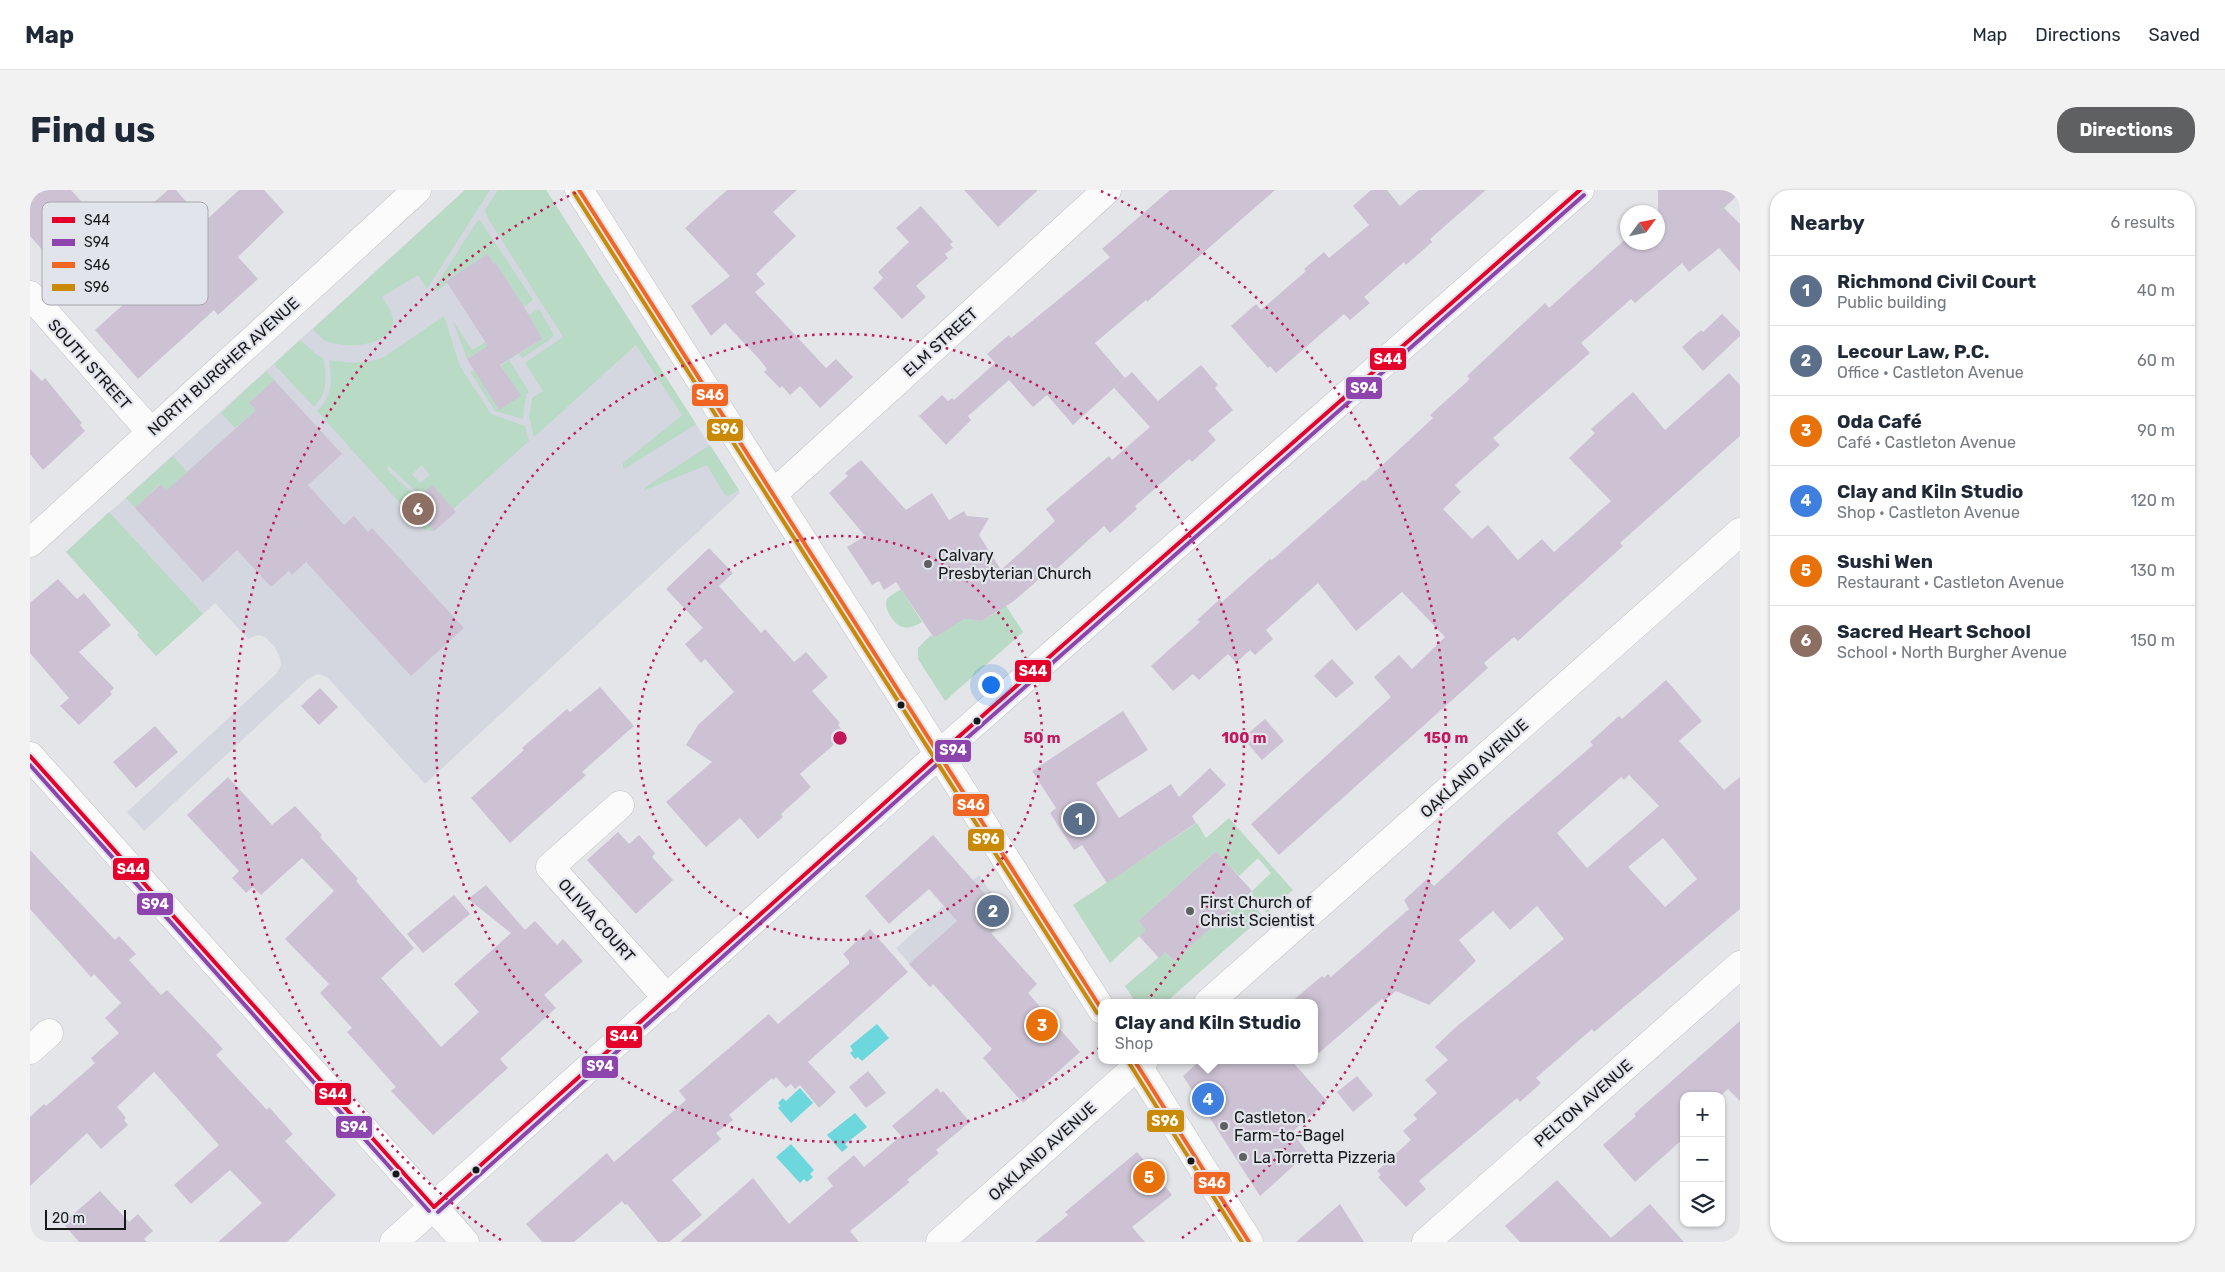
<!DOCTYPE html>
<html lang="en">
<head>
<meta charset="utf-8">
<style>
  :root { --surface:#fff; --page:#f2f2f3; --text:#1f2937; --muted:#747a83; --line:#e0e1e3; --accent:#5f6062 }
  body { margin:0; font-family:Rubik,sans-serif; background:var(--page); color:var(--text) }
  .controls { position:absolute; right:15px; bottom:15px; display:grid; overflow:hidden; border-radius:10px; box-shadow:0 1px 4px #0004 }
  .controls button { width:45px; height:45px; display:grid; place-items:center; padding:0; border:0; border-bottom:1px solid var(--line); background:var(--surface); color:var(--text); font:25px sans-serif }
  .compass { position:absolute; left:1590px; top:15px; width:45px; height:45px; border-radius:50%; background:var(--surface); box-shadow:0 1px 4px #0004; rotate:57deg }
  .scale { position:absolute; left:15px; bottom:12px; width:81px; box-sizing:border-box; padding-left:5px; border:2px solid #17181a; border-top:0; font-size:14px; line-height:18px; white-space:nowrap; color:#17181a; -webkit-text-stroke:4px #e2e4eb; paint-order:stroke }
  .you { position:absolute; left:960px; top:494px; width:18px; height:18px; margin:-12px; border:4px solid #fff; border-radius:50%; background:#1a73e8; box-shadow:0 0 0 8px #1a73e833 }
  .badge { display:grid; place-items:center; width:32px; height:32px; border-radius:50%; background:var(--accent); color:#fff; font-size:16px; font-weight:700 }
  .pin { position:absolute; translate:-50% -50%; border:2px solid #fff; box-shadow:0 1px 5px #0006 }
  .popup { position:absolute; left:1068px; top:809px; width:220px; height:65px; box-sizing:border-box; display:grid; place-content:center; border-radius:10px; background:var(--surface); filter:drop-shadow(0 1px 4px #0005); font-size:16px; white-space:nowrap; color:var(--muted) }
  .popup b { font-size:19px; color:var(--text) }
  .popup::after { content:''; position:absolute; left:50%; top:100%; margin-left:-10px; border:10px solid transparent; border-top-color:var(--surface) }
  .list { margin:0; padding:0; list-style:none }
  h2 { display:flex; justify-content:space-between; align-items:center; height:65px; margin:0; padding:0 20px; font-size:21px }
  h2 small { font-size:16px; font-weight:400; color:var(--muted) }
  .list li { display:grid; grid-template-columns:32px 1fr auto; gap:15px; align-items:center; box-sizing:border-box; height:70px; padding:0 20px; border-top:1px solid var(--line) }
  .list b { display:block; font-size:19px; white-space:nowrap }
  .list p { margin:0; font-size:16px; white-space:nowrap; color:var(--muted) }
  .list em { font-size:16px; font-style:normal; color:var(--muted) }
  .icon { flex:none; width:28px; height:28px; fill:none; stroke:currentColor; stroke-width:2; stroke-linecap:round; stroke-linejoin:round }
  .map { position:relative; flex:none; width:1710px; height:1052px; overflow:hidden; border-radius:20px }
  header { display:flex; align-items:center; gap:30px; box-sizing:border-box; height:70px; padding:0 25px; background:var(--surface); border-bottom:1px solid var(--line) }
  header strong { font-size:24px }
  nav { display:flex; gap:28px; margin-inline-start:auto; font-size:18px }
  .intro { display:flex; align-items:center; justify-content:space-between; box-sizing:border-box; height:120px; padding:0 30px }
  h1 { margin:0; font-size:35px }
  .button { padding:12px 22px; border-radius:20px; background:var(--accent); color:#fff; font-size:18px; font-weight:700 }
  main { display:flex; gap:30px; padding:0 30px }
  aside { flex:1; background:var(--surface); border-radius:20px; box-shadow:0 1px 4px #0004 }
  .map>svg:first-child { display:block }
</style>
</head>
<body>
<header>
<strong>Map</strong>
<nav><a>Map</a><a>Directions</a><a>Saved</a></nav>
</header>
<div class="intro"><h1>Find us</h1><a class="button">Directions</a></div>
<main>
<div class="map">
<svg width="1710" height="1052" viewBox="0 0 1710 1052">
  <rect width="100%" height="100%" fill="#e4e5e9"/>
  <g fill="#d4d7e0">
    <path d="M435,0H516L710,303L395,594L297,487L288,484L278,489L114,641L97,622L247,483L251,475L250,468L245,457L235,447L228,445L218,449L185,413L126,466L107,445L109,443L36,362Z"/>
    <path d="M949,685L979,729L900,797L866,758Z"/>
  </g>
  <g fill="#b9dac4" fill-rule="evenodd">
    <path d="M435,0H460L397,99L388,85L352,107C357,115 364,123 363,132C361,158 311,159 294,150C290,147 286,143 283,139Z"/>
    <path d="M468,0H516L666,234L596,278H593V273L652,225L606,155L504,247L499,227L502,208L513,201L495,173L533,147L457,27L455,20Z"/>
    <path d="M448,30H450L503,110L494,117L466,73L464,74L458,64L417,90L418,93L405,102L403,100Z"/>
    <path d="M509,119L524,145L518,151L492,168L489,164L512,149L499,125Z"/>
    <path d="M414,126L430,176L461,224L495,236L499,251L423,319L402,296L391,306L359,276L357,277L358,281L388,308L381,316L404,341L394,340L287,221C303,204 302,192 299,170C318,173 335,175 354,167ZM392,275L400,285L390,293L382,284Z"/>
    <path d="M423,131L442,160L456,152L458,156L437,169Z"/>
    <path d="M270,150L287,165L293,168C297,187 298,202 284,217L244,174Z"/>
    <path d="M479,170L499,202L496,204L493,229L465,221L440,182L444,180L490,206L471,176Z"/>
    <path d="M236,181L244,190L219,213L226,220L205,238L191,223Z"/>
    <path d="M680,255L709,300L698,306L695,305L677,275L613,301L617,296Z"/>
    <path d="M143,266L157,282L136,301L130,294L105,318L96,308Z"/>
    <path d="M79,322L173,424L126,466L107,445L109,443L36,362Z"/>
    <path d="M871,399L892,432C886,435 880,439 873,437C865,436 851,416 858,408C861,405 867,402 871,399Z"/>
    <path d="M971,408L993,442L915,511L888,469V458L901,445L904,448L921,437L911,421L925,413L936,429L952,431L969,421Z"/>
    <path d="M1199,628L1263,700L1237,723L1224,709L1222,701L1241,683L1228,668L1209,686L1186,661L1108,731L1116,740L1080,773L1043,715L1167,633L1176,648Z"/>
    <path d="M1211,710L1221,713L1233,726L1135,813H1106L1095,796L1135,762L1144,771Z"/>
  </g>
  <g fill="#6cd8dd">
    <path d="M847,834L859,848L832,871L828,867L825,869L820,863L823,861L820,856Z"/>
    <path d="M770,898L783,913L761,933L748,918L750,916L748,913L753,908L756,911Z"/>
    <path d="M825,923L837,937L815,954L818,957L812,962L797,945Z"/>
    <path d="M761,954L784,980L780,984L783,987L777,992L774,989L770,993L746,967Z"/>
  </g>
  <g fill="#ccc2d3" fill-rule="evenodd">
    <path d="M0,0H41L87,51L41,92L0,46Z"/>
    <path d="M138,0H146L174,32L209,0H234L254,22L208,67L228,89L188,125L184,120L108,189L65,140L127,84L113,68L143,41L121,15Z"/>
    <path d="M697,0H767L743,22L766,46L726,84L735,94L725,102L796,178L806,169L823,187L790,218L770,196L760,205L752,196L750,198L734,182L737,179L729,169L695,133L681,146L661,116L700,86L655,38Z"/>
    <path d="M934,0H1008L968,37Z"/>
    <path d="M1140,0H1245L1117,112L1116,110L1065,153L1095,188L1043,235L1017,205L1003,217L979,190L938,226L941,230L916,255L889,226L912,205L918,211L922,208L924,210L965,173L957,164L979,145L981,148L1028,110L1080,67L1072,59Z"/>
    <path d="M1341,0H1357L1370,16L1389,0H1456L1400,49L1402,52L1376,75L1374,72L1334,107L1340,113L1320,130L1314,124L1246,183L1240,176L1238,178L1201,136L1226,114L1231,120L1276,81L1274,79L1294,62L1299,68L1339,35L1323,16Z"/>
    <path d="M1628,0H1710V3L1694,18L1710,34V82L1689,58L1659,82L1652,73L1605,113L1601,109L1551,153L1560,163L1463,248L1470,255L1425,295L1431,302L1413,319L1442,349L1458,335L1488,370L1512,349L1524,362L1581,311L1539,268L1565,243L1561,239L1603,202L1635,240L1699,183L1710,195V246L1590,353L1593,356L1488,451L1484,447L1454,473L1458,478L1249,665L1221,634L1361,507L1344,487L1369,465L1382,479L1415,447L1372,402L1326,441L1288,393L1236,440L1243,449L1225,465L1220,460L1206,473L1198,464L1169,490L1163,484L1143,501L1121,476L1170,432L1167,430L1190,409L1192,412L1240,369L1242,370L1333,290L1335,291L1403,228L1400,225L1440,189L1437,186L1515,113L1519,118L1598,47V52H1628V22H1626L1628,21Z"/>
    <path d="M891,16L923,52L920,54L923,58L915,64L918,68L886,96L896,107L872,129L843,98L853,88L848,82L879,52L866,38Z"/>
    <path d="M458,64L464,74L466,73L499,125L512,149L470,175L491,206L469,220L437,169L458,156L416,91Z"/>
    <path d="M1692,124L1710,142V146L1673,181L1652,157L1671,140L1673,142Z"/>
    <path d="M1171,175L1188,195L1185,198L1203,220L1178,241L1186,250L1162,272L1159,269L1105,316L1107,319L1080,343L1074,336L1021,384L1018,381L984,411L952,431L934,429L904,448L866,392L854,400L849,391L842,395L817,357L835,346L799,303L818,286L815,283L831,270L876,320L902,303L919,330L934,321L937,326L959,328L949,345L971,380L1025,331L1016,319L1079,266L1082,270L1120,237L1084,198L1102,182L1128,211Z"/>
    <path d="M0,179L12,191L15,188L52,233L50,235L55,241L13,280L0,264Z"/>
    <path d="M244,190L312,264L278,295L314,335L324,326L338,342L342,338L434,438L381,486L276,372L262,385L259,381L241,397L207,360L173,392L105,318L131,294L136,301L226,220L219,213Z"/>
    <path d="M402,295L426,322L404,341L380,315Z"/>
    <path d="M679,358L703,383L689,396L731,443L735,439L764,472L776,462L798,487L782,501L810,533L808,535L816,544L770,584L781,597L751,624L753,627L728,649L710,628L676,657L636,612L682,572L656,555L668,535L704,502L675,469L671,473L655,454L673,438L636,399Z"/>
    <path d="M28,389L47,409L54,403L81,435L49,462L84,498L80,502L82,504L49,535L30,516L39,508L0,463V413Z"/>
    <path d="M1302,469L1324,493L1306,508L1284,486Z"/>
    <path d="M1636,490L1672,531L1649,551L1694,600L1710,587V719L1564,842L1562,839L1506,888L1511,893L1490,912L1487,908L1389,991L1396,999L1376,1017L1348,987L1351,985L1347,981L1381,950L1373,941L1387,929L1383,925L1407,903L1395,890L1418,870L1405,857L1426,837L1534,749L1507,716L1480,740L1463,721L1429,750L1446,771L1399,815L1366,801L1354,811L1352,809L1284,867V813H1260L1292,786L1294,788L1298,784L1301,787L1379,719L1374,710L1397,689L1404,696L1468,637L1563,555L1560,552L1589,526L1592,529ZM1599,585L1629,616L1557,678L1527,643L1591,587L1594,590ZM1633,648L1667,689L1635,717L1598,677Z"/>
    <path d="M570,497L604,536L552,582L556,585L480,653L441,608L494,560L492,558L537,519L540,522Z"/>
    <path d="M290,498L308,517L289,535L271,516Z"/>
    <path d="M1093,521L1118,560L1066,593L1089,628L1141,594L1149,607L1180,578L1196,595L1162,626L1166,633L1077,693L1052,655L1044,660L1020,623L1026,618L1002,581Z"/>
    <path d="M1235,529L1254,551L1232,570L1213,548Z"/>
    <path d="M125,536L148,562L106,598L83,572Z"/>
    <path d="M198,587L242,635L265,616L292,645L290,647L328,689L326,691L384,758L351,788L411,857L449,822L424,794L481,743L438,709L456,695L495,740L505,731L527,755L533,749L553,771L514,805L526,818L470,869L478,878L403,945L361,901L366,897L317,842L322,838L290,803L299,794L255,749L304,701L272,668L231,705L223,697L216,703L202,688L209,681L157,625Z"/>
    <path d="M588,642L599,654L609,645L625,663L622,667L643,690L606,724L557,670Z"/>
    <path d="M903,645L956,705L960,701L978,727L961,743L1007,794L998,803L1050,862L993,913L953,868L962,859L903,794L900,797L879,774L927,731L899,699L859,734L835,706Z"/>
    <path d="M0,660L85,750L89,746L106,764L99,770L131,805L137,800L183,848L193,859L186,865L237,920L239,917L263,944L255,951L306,1005L257,1052H188L232,1013L200,980L161,1014L144,995L189,955L124,882L87,917L96,928L94,930L98,935L71,959L57,943L0,996V927L14,914L16,916L65,873L61,868L89,843L75,828L91,813L64,784L61,787L0,719Z"/>
    <path d="M1186,661L1222,701L1144,771L1135,762L1129,768L1109,746L1116,740L1108,731Z"/>
    <path d="M424,705L440,724L393,763L377,744Z"/>
    <path d="M840,739L878,782L778,872L806,902L789,918L770,895L765,899L761,894L756,898L746,887L743,890L742,888L699,925L703,930L686,943L691,949L642,990L672,1025L639,1052H628L597,1014L595,1015L592,1011L544,1052H512L496,1034L577,963L584,972L656,910L649,901L739,824L748,834L819,774V771L813,764Z"/>
    <path d="M1710,831V911L1698,899L1690,906H1654V948L1605,992L1573,955L1606,926L1604,924Z"/>
    <path d="M1171,870H1261L1297,911L1262,942L1278,963L1230,1006L1153,886Z"/>
    <path d="M838,881L856,903L836,918L819,897Z"/>
    <path d="M1327,886L1343,905L1323,922L1307,902Z"/>
    <path d="M907,898L911,903L913,901L940,932L906,960L909,963L877,990L880,992L820,1041L829,1052H650L723,988L759,1034L803,996L797,988L824,965L834,977L871,946L862,936Z"/>
    <path d="M1107,962L1142,1005L1102,1037L1115,1052H1005L1038,1025L1035,1022Z"/>
    <path d="M1527,990L1581,1048L1620,1014L1654,1052H1490L1475,1036Z"/>
    <path d="M70,1001L99,1032L108,1024L123,1041L114,1049L117,1052H49L33,1033Z"/>
    <path d="M1310,1014L1334,1052H1266Z"/>
  </g>
  <g fill="none" stroke-linecap="round" stroke-linejoin="round">
    <g stroke="#c2c2c5" stroke-width="29">
      <g id="minor">
        <path d="M549,0L1072,820"/>
        <path d="M0,105L121,242"/>
        <path d="M743,304L1077,0"/>
        <path d="M0,353L387,0"/>
        <path d="M0,566L435,1052"/>
        <path d="M590,615L520,677L638,809"/>
        <path d="M1178,813L1710,342"/>
        <path d="M0,860L19,843"/>
        <path d="M1104,870L1219,1052"/>
        <path d="M364,1052L908,565L1550,0"/>
        <path d="M910,1052L1114,870"/>
        <path d="M1396,1052L1710,775"/>
      </g>
    </g>
    <use href="#minor" stroke="#fbfbfc" stroke-width="28"/>
    <g stroke="#e2e4eb" stroke-width="8">
      <g id="bus-1">
        <path d="M0,566L404,1017"/>
        <path d="M404,1017L908,565L1550,0"/>
      </g>
    </g>
    <g stroke="#e2e4eb" stroke-width="8">
      <g id="bus-2">
        <path d="M0,575L399,1021"/>
        <path d="M408,1022L912,570L1554,5"/>
      </g>
    </g>
    <g stroke="#e2e4eb" stroke-width="8">
      <g id="bus-3">
        <path d="M549,0L1072,820"/>
        <path d="M1104,870L1219,1052"/>
      </g>
    </g>
    <g stroke="#e2e4eb" stroke-width="8">
      <g id="bus-4">
        <path d="M544,3L1067,823"/>
        <path d="M1099,873L1212,1052"/>
      </g>
    </g>
    <use href="#bus-1" stroke="#e4002b" stroke-width="4"/>
    <use href="#bus-2" stroke="#8e44ad" stroke-width="4"/>
    <use href="#bus-3" stroke="#f26522" stroke-width="4"/>
    <use href="#bus-4" stroke="#ca8a05" stroke-width="4"/>
  </g>
  <g fill="none" stroke="#c2185b" stroke-width="2.5" stroke-dasharray="2.5 5">
    <circle cx="810" cy="548" r="202"/>
    <circle cx="810" cy="548" r="404"/>
    <path d="M471 1050A606 606 0 0 1 549 1M1071 1A606 606 0 0 1 1149 1050"/>
  </g>
  <g fill="#5f6062" stroke="#e2e4eb" stroke-width="2">
    <circle cx="898" cy="374" r="5"/>
    <circle cx="1160" cy="721" r="5"/>
    <circle cx="1194" cy="936" r="5"/>
    <circle cx="1213" cy="967" r="5"/>
  </g>
  <g fill="#17181a" stroke="#e2e4eb" stroke-width="2">
    <circle cx="871" cy="515" r="4.5"/>
    <circle cx="947" cy="531" r="4.5"/>
    <circle cx="1161" cy="971" r="4.5"/>
    <circle cx="446" cy="980" r="4.5"/>
    <circle cx="366" cy="984" r="4.5"/>
  </g>
  <g text-anchor="middle" stroke-width="4.5" stroke-linejoin="round" paint-order="stroke">
    <g font-size="16" fill="#17181a" stroke="#e2e4eb">
      <text transform="translate(910 152) rotate(-42)" y="6">ELM STREET</text>
      <text transform="translate(60 174) rotate(48)" y="6">SOUTH STREET</text>
      <text transform="translate(193 176) rotate(-42)" y="6">NORTH BURGHER AVENUE</text>
      <text transform="translate(1444 578) rotate(-42)" y="6">OAKLAND AVENUE</text>
      <text transform="translate(567 730) rotate(48)" y="6">OLIVIA COURT</text>
      <text transform="translate(1553 913) rotate(-41)" y="6">PELTON AVENUE</text>
      <text transform="translate(1012 961) rotate(-42)" y="6">OAKLAND AVENUE</text>
    </g>
    <g font-size="16" fill="#17181a" stroke="#e2e4eb" text-anchor="start">
      <text x="908" y="371">Calvary<tspan x="908" dy="18">Presbyterian Church</tspan></text>
      <text x="1170" y="718">First Church of<tspan x="1170" dy="18">Christ Scientist</tspan></text>
      <text x="1204" y="933">Castleton<tspan x="1204" dy="18">Farm-to-Bagel</tspan></text>
      <text x="1223" y="973">La Torretta Pizzeria</text>
    </g>
  </g>
  <rect x="12" y="12" width="166" height="103" rx="8" fill="#e2e4eb" stroke="#a5a7ac" stroke-width="1"/>
  <rect x="22" y="27" width="23" height="6" fill="#e4002b"/>
  <rect x="22" y="49" width="23" height="7" fill="#8e44ad"/>
  <rect x="22" y="72" width="23" height="6" fill="#f26522"/>
  <rect x="22" y="94" width="23" height="7" fill="#ca8a05"/>
  <g font-size="14" fill="#17181a">
    <text x="54" y="35">S44</text>
    <text x="54" y="57">S94</text>
    <text x="54" y="80">S46</text>
    <text x="54" y="102">S96</text>
  </g>
  <circle cx="810" cy="548" r="8" fill="#c2185b" stroke="#e2e4eb" stroke-width="2.5"/>
  <g font-size="15" text-anchor="middle" font-weight="bold" fill="#c2185b" stroke="#e2e4eb" stroke-width="4.5" stroke-linejoin="round" paint-order="stroke">
    <text x="1012" y="553">50 m</text>
    <text x="1214" y="553">100 m</text>
    <text x="1416" y="553">150 m</text>
  </g>
  <g stroke="#e2e4eb" stroke-width="2">
    <rect x="1339" y="157" width="38" height="24" rx="5" fill="#e4002b"/>
    <rect x="1315" y="186" width="38" height="24" rx="5" fill="#8e44ad"/>
    <rect x="661" y="193" width="38" height="24" rx="5" fill="#f26522"/>
    <rect x="676" y="228" width="38" height="24" rx="5" fill="#ca8a05"/>
    <rect x="984" y="469" width="38" height="24" rx="5" fill="#e4002b"/>
    <rect x="904" y="549" width="38" height="24" rx="5" fill="#8e44ad"/>
    <rect x="922" y="603" width="38" height="24" rx="5" fill="#f26522"/>
    <rect x="937" y="638" width="38" height="24" rx="5" fill="#ca8a05"/>
    <rect x="82" y="667" width="38" height="24" rx="5" fill="#e4002b"/>
    <rect x="106" y="702" width="38" height="24" rx="5" fill="#8e44ad"/>
    <rect x="575" y="835" width="38" height="24" rx="5" fill="#e4002b"/>
    <rect x="551" y="865" width="38" height="24" rx="5" fill="#8e44ad"/>
    <rect x="284" y="892" width="38" height="24" rx="5" fill="#e4002b"/>
    <rect x="1116" y="919" width="39" height="24" rx="5" fill="#ca8a05"/>
    <rect x="305" y="925" width="38" height="24" rx="5" fill="#8e44ad"/>
    <rect x="1163" y="981" width="38" height="24" rx="5" fill="#f26522"/>
  </g>
  <g font-size="14" text-anchor="middle" font-weight="bold" fill="#fff">
    <text x="1358" y="174">S44</text>
    <text x="1334" y="203">S94</text>
    <text x="680" y="210">S46</text>
    <text x="695" y="244">S96</text>
    <text x="1003" y="486">S44</text>
    <text x="923" y="565">S94</text>
    <text x="941" y="620">S46</text>
    <text x="956" y="654">S96</text>
    <text x="101" y="684">S44</text>
    <text x="125" y="719">S94</text>
    <text x="594" y="851">S44</text>
    <text x="570" y="881">S94</text>
    <text x="303" y="909">S44</text>
    <text x="1135" y="936">S96</text>
    <text x="324" y="942">S94</text>
    <text x="1182" y="998">S46</text>
  </g>
</svg>
<div class="controls">
<button>+</button>
<button>−</button>
<button><svg class="icon" aria-label="layers" viewBox="0 0 24 24"><path d="M12 4l9 5-9 5-9-5zM3 14l9 5 9-5"/></svg></button>
</div>
<svg class="compass" viewBox="-18 -18 36 36"><path d="M0-13l5 13h-10z" fill="#e53935"/><path d="M0 13l5-13h-10z" fill="#747a83"/></svg>
<div class="scale">20 m</div>
<div class="you"></div>
<div class="pin badge" style="left:1049px;top:629px;background:#5c6f8a">1</div>
<div class="pin badge" style="left:963px;top:721px;background:#5c6f8a">2</div>
<div class="pin badge" style="left:1012px;top:835px;background:#e8710a">3</div>
<div class="pin badge" style="left:1178px;top:909px;background:#3f7fe0">4</div>
<div class="popup"><b>Clay and Kiln Studio</b>Shop</div>
<div class="pin badge" style="left:1119px;top:987px;background:#e8710a">5</div>
<div class="pin badge" style="left:388px;top:319px;background:#8d6e63">6</div>
</div>
<aside>
<h2>Nearby<small>6 results</small></h2>
<ul class="list">
<li><span class="badge" style="background:#5c6f8a">1</span><div><b>Richmond Civil Court</b><p>Public building</p></div><em>40 m</em></li>
<li><span class="badge" style="background:#5c6f8a">2</span><div><b>Lecour Law, P.C.</b><p>Office · Castleton Avenue</p></div><em>60 m</em></li>
<li><span class="badge" style="background:#e8710a">3</span><div><b>Oda Café</b><p>Café · Castleton Avenue</p></div><em>90 m</em></li>
<li><span class="badge" style="background:#3f7fe0">4</span><div><b>Clay and Kiln Studio</b><p>Shop · Castleton Avenue</p></div><em>120 m</em></li>
<li><span class="badge" style="background:#e8710a">5</span><div><b>Sushi Wen</b><p>Restaurant · Castleton Avenue</p></div><em>130 m</em></li>
<li><span class="badge" style="background:#8d6e63">6</span><div><b>Sacred Heart School</b><p>School · North Burgher Avenue</p></div><em>150 m</em></li>
</ul>
</aside>
</main>
</body>
</html>
